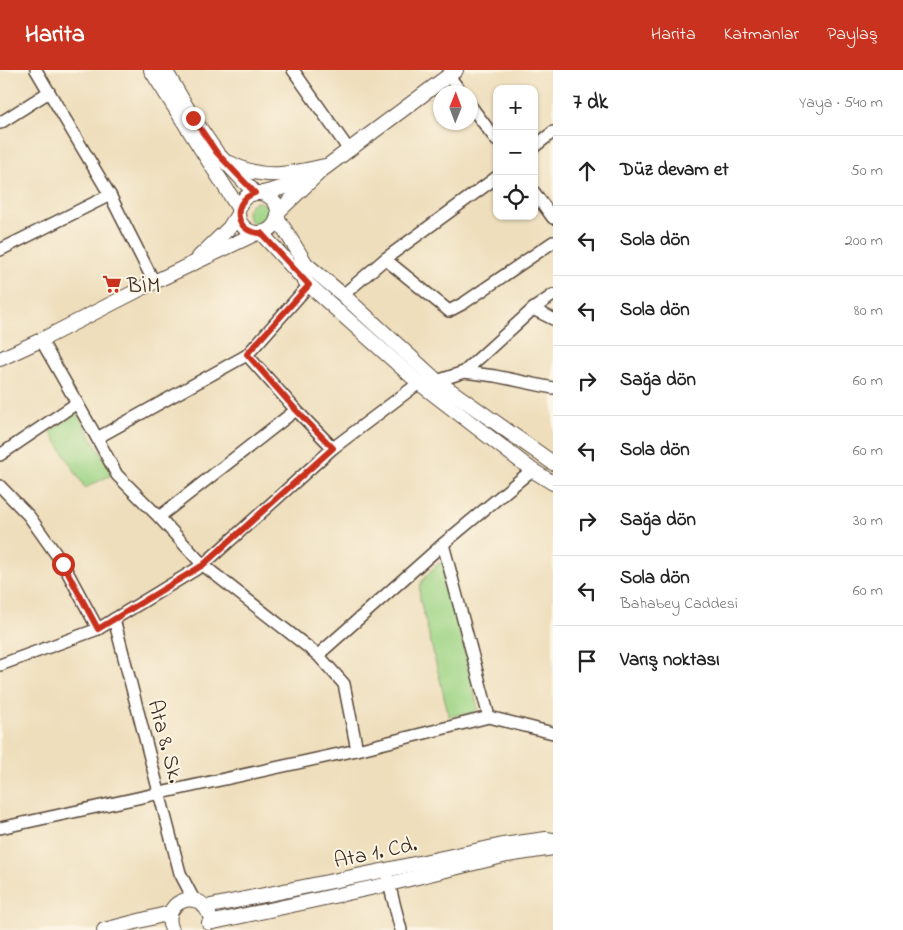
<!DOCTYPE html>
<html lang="tr">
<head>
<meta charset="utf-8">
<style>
  :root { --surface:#fff; --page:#f2f2f2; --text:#222; --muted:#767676; --line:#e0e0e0; --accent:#c8321e }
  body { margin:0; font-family:"Indie Flower",sans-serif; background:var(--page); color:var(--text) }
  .controls { position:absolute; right:15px; top:15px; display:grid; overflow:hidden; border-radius:10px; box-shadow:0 1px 4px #0004 }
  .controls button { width:45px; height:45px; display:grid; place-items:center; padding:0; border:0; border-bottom:1px solid var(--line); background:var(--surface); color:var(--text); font:25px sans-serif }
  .compass { position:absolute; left:433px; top:15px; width:45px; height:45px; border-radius:50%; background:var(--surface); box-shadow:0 1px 4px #0004; rotate:1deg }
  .stop { position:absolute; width:15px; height:15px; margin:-11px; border:4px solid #c8321e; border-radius:50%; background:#fff }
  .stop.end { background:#c8321e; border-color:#fff; box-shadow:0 1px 5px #0008 }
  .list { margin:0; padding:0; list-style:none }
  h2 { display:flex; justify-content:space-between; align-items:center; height:65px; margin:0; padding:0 20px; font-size:21px }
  h2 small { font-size:16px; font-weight:400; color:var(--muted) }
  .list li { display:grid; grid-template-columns:32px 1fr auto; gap:15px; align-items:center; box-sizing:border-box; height:70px; padding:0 20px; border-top:1px solid var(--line) }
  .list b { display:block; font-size:19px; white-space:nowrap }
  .list p { margin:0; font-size:16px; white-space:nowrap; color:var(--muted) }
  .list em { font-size:16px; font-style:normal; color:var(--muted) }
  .icon { flex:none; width:28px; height:28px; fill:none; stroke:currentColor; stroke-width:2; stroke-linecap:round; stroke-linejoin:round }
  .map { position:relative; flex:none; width:553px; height:860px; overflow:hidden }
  header { display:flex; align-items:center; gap:30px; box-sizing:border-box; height:70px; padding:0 25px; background:var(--accent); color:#fff }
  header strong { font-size:24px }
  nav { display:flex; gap:28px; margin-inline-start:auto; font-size:18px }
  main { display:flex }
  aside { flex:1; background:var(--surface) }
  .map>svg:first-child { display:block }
</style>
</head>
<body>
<header>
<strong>Harita</strong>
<nav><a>Harita</a><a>Katmanlar</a><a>Paylaş</a></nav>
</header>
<main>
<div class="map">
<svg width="553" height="860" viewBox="0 0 553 860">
  <rect width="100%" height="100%" fill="#fcf5e5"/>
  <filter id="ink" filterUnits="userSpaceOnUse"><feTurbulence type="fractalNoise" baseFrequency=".02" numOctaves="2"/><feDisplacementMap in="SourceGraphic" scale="10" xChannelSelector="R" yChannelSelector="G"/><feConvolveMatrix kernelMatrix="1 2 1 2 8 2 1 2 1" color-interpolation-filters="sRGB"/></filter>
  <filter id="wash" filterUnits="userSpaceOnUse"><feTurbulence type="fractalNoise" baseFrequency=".0096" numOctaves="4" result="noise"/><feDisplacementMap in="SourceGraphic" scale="20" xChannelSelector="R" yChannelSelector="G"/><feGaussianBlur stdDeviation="1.12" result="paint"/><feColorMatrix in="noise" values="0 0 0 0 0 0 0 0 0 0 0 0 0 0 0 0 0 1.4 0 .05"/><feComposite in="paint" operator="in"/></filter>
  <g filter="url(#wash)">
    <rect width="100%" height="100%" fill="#eedebc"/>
    <g fill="#9ed485" stroke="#6c7f52">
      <circle cx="258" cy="143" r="11"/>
      <path d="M77,343L113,404L85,418L50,361Z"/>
      <path d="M439,493H445L478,639L470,644L449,646L420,529C420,525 419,520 420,516C422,509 434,497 439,493Z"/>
    </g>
  </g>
  <g filter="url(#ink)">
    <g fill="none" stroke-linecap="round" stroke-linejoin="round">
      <g stroke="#564536" stroke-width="14">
        <g id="minor">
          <path d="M36,0L110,125L154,212"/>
          <path d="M293,0L349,80"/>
          <path d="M449,6L461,22"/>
          <path d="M470,35L497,71"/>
          <path d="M0,53L49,22"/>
          <path d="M534,77L553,62"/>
          <path d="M534,122L553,148"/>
          <path d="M0,180L110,125"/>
          <path d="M385,189L449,241L464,233L553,172"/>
          <path d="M343,225L385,189L497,107"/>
          <path d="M533,239L553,249"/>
          <path d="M41,270L97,368L117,405L159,447L203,495L318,585L344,614L357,680"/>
          <path d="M247,285L296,340L333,378"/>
          <path d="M464,302L495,306L553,318"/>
          <path d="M437,311L464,302L533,239L553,225"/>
          <path d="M97,368L247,285L309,215"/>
          <path d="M0,385L77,333"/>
          <path d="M0,416L29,446L63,494L98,559"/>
          <path d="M159,447L296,340"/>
          <path d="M443,474L489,647L553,663"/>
          <path d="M114,549L180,803L194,830"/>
          <path d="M318,585L443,474L532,400"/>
          <path d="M0,595L98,559L203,495L333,378L419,313"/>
          <path d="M0,758L357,680L489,647"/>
          <path d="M387,806L401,860"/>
        </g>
      </g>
      <g stroke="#564536" stroke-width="16">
        <g id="tertiary">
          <path d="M151,0L239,139"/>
          <path d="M165,0L193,48L217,83L255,123"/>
          <path d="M230,93C263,111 291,104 325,96"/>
          <circle cx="258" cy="143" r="20"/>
          <path d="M263,123L289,116L308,107"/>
          <path d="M279,141L322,100L456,0"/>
          <path d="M278,149L306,194L343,225L437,311L553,393"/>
          <path d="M261,163L309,215L419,313L532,400L553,413"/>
          <path d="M199,187L229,158L238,144"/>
          <path d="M0,289L41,270L154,212L257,163"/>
          <path d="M206,837L386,800L503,775L546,769L553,770"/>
          <path d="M209,853L389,814L507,785L553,778"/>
          <path d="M104,860L170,843"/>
          <path d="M172,860C159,833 198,816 209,844"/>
        </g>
      </g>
      <use href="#minor" stroke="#fff" stroke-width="11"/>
      <use href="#tertiary" stroke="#fff" stroke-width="14"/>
    </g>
  </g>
  <g fill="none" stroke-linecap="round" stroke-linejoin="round" filter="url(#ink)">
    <path stroke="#c8321e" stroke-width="6" d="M63,494L98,559L203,495L333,378L296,340L247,284L309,215L261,163C235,164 230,131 255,123L217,83L193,48"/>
  </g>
  <defs>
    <g id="supermarket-bare" transform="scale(1.5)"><path d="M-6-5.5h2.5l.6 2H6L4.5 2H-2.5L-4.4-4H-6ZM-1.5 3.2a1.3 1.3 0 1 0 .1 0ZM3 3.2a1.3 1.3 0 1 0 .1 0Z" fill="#c8321e" stroke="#fcf5e5" stroke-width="2.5" paint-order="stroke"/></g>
  </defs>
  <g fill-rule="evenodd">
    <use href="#supermarket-bare" x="112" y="214"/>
  </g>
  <g text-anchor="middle" stroke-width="4" stroke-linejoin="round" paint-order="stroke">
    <g font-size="22" fill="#3b2a1e" stroke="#fcf5e5" text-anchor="start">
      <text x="127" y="222">BİM</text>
    </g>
    <g font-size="22" fill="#3b2a1e" stroke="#fcf5e5">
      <text transform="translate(167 671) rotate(75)" y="8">Ata 8. Sk.</text>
      <text transform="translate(375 781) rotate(-12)" y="8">Ata 1. Cd.</text>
    </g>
  </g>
</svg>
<div class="controls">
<button>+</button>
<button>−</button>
<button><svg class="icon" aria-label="locate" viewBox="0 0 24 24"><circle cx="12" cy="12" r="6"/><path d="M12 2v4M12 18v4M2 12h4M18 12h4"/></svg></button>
</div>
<svg class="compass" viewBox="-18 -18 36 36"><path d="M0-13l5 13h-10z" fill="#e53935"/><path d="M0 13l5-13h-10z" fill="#767676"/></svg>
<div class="stop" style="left:63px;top:494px"></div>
<div class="stop end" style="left:193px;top:48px"></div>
</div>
<aside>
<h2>7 dk<small>Yaya · 540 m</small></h2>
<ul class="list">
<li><svg class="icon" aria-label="ahead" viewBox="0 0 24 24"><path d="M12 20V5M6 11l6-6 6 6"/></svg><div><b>Düz devam et</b></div><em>50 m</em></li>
<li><svg class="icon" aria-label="left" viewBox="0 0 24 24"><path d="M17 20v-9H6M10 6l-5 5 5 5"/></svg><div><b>Sola dön</b></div><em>200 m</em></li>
<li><svg class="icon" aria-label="left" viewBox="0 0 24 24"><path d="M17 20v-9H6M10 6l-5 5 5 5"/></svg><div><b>Sola dön</b></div><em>80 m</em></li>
<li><svg class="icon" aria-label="right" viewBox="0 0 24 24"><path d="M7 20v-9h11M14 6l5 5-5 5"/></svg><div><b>Sağa dön</b></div><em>60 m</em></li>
<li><svg class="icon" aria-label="left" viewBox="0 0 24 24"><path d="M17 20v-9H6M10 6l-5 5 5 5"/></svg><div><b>Sola dön</b></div><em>60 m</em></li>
<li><svg class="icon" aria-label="right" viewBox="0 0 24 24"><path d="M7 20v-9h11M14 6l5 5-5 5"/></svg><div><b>Sağa dön</b></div><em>30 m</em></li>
<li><svg class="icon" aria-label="left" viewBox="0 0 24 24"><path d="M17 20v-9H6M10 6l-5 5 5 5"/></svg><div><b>Sola dön</b><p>Bahabey Caddesi</p></div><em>60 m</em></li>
<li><svg class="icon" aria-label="arrive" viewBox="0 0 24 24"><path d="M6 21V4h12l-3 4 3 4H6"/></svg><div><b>Varış noktası</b></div></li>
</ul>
</aside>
</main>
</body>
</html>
